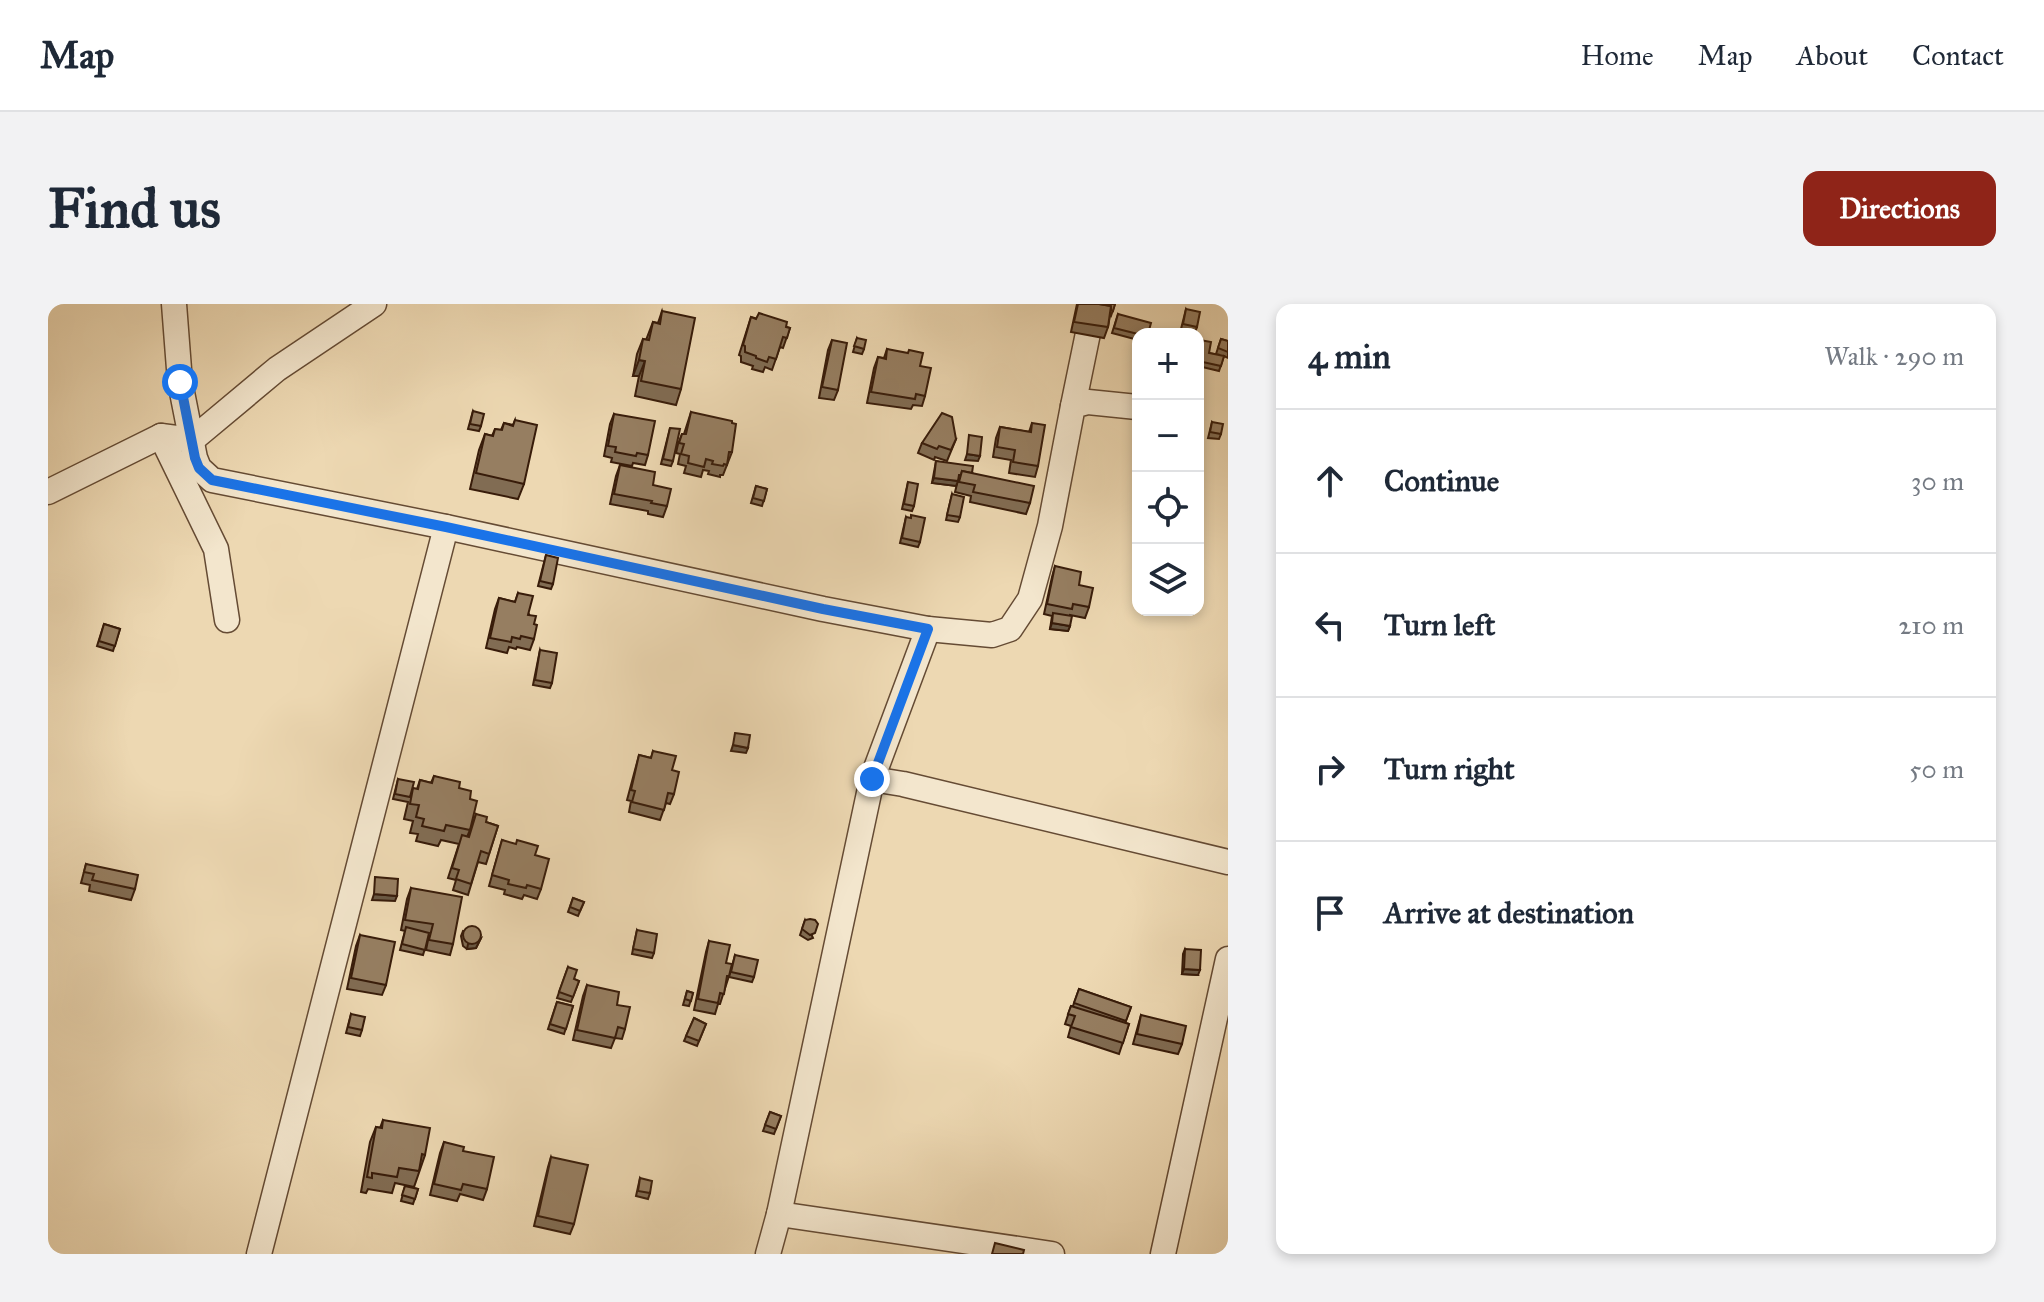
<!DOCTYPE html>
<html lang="en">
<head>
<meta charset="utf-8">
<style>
  :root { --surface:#fff; --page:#f2f2f3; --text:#1f2937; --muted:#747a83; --line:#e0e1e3; --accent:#8f2418 }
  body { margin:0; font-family:"IM FELL Great Primer",serif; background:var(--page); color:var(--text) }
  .controls { position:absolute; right:24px; top:24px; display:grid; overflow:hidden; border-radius:16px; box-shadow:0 4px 12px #0003 }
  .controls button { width:72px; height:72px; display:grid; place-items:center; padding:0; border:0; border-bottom:2px solid var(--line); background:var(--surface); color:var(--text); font:40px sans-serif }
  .stop { position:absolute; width:24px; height:24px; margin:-18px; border:6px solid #1a73e8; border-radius:50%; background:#fff }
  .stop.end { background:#1a73e8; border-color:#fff; box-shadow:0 2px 8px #0008 }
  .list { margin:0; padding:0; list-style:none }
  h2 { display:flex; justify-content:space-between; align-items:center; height:104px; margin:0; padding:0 32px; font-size:34px }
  h2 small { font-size:26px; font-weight:400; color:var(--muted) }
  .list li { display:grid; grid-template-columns:52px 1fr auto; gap:24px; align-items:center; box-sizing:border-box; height:144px; padding:0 32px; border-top:2px solid var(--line) }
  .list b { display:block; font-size:30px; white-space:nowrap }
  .list em { font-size:26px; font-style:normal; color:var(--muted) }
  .icon { flex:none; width:44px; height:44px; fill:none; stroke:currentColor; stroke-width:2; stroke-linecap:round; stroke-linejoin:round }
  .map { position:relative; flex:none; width:1180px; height:950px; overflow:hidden; border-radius:16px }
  header { display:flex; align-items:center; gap:48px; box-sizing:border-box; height:112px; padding:0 40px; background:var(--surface); border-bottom:2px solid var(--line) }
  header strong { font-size:38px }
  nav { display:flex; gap:44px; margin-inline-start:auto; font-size:28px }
  .intro { display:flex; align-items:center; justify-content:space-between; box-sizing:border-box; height:192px; padding:0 48px }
  h1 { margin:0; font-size:56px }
  .button { padding:20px 36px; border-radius:16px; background:var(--accent); color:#fff; font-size:28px; font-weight:700 }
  main { display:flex; gap:48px; padding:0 48px }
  aside { flex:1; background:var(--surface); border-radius:16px; box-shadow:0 4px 12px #0003 }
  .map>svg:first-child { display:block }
</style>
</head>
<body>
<header>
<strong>Map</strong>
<nav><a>Home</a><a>Map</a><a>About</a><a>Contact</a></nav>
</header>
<div class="intro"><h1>Find us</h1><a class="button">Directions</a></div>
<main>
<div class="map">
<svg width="1180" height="950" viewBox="0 0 1180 950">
  <rect width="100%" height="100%" fill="#edd8b2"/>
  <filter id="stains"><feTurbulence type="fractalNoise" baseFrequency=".0025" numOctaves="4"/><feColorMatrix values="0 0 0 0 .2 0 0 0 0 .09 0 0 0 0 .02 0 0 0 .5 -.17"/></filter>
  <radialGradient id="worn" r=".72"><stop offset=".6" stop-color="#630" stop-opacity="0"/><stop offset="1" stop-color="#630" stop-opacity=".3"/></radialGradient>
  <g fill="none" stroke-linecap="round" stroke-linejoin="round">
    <g stroke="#654b34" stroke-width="27">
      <g id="street">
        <path d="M126,0L132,78L147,154L151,164L164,176L398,223L775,305L880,325L944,331L962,325L982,295L1002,222L1025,102L1040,98L1089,103"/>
        <path d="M1025,102L1046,0"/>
        <path d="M113,132L168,245L179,316"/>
        <path d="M0,188L113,132L144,136L229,65L326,0"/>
        <path d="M824,475L855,480L1180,558"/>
        <path d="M731,910L1004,950"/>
        <path d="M211,950L398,223"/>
        <path d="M720,950L731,910L824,475L880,325"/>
        <path d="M1115,950L1180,655"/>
      </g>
    </g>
    <use href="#street" stroke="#f3e6cd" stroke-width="24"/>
  </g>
  <g fill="#816c53" stroke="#381c0a" stroke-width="2">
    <path d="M1029,0H1067L1063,12L1062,11L1060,23L1056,34L1023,28Z"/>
    <path d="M1138,5L1149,23L1147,28L1133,25Z"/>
    <path d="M614,7L633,85L628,101L587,92L591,72H585L589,50L595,35L598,36L605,18L610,19Z"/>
    <path d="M1070,10L1090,30V36L1064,29Z"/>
    <path d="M703,13L742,24L735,44L732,43L724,66L717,63L715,68L704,65L705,62L693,58V52L691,51Z"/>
    <path d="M809,34L816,45L814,50L805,48Z"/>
    <path d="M1173,35L1180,37V54L1176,52L1171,67L1150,62V43L1152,36L1161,49L1172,51L1168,50Z"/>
    <path d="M784,36L790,86L786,96L771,94L780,46Z"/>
    <path d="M839,45L872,62L877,92L874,102L865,101L863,105L819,99L826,64L830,53L836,54Z"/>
    <path d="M425,107L433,122L431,127L420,125Z"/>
    <path d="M643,108L684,148L675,171H672V173L660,170L661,167L655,166L653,173L636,169L638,162L630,160L632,150L628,149L630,140L634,130H636Z"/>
    <path d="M566,110L600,151L597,161L585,159L584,162L563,158L564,154L556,152L562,120Z"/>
    <path d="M467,116L476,180L470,195L422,185L431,146L437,130L444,132L447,125L453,126L456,119L465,121Z"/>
    <path d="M1164,118L1173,130L1171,135L1160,134Z"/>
    <path d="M984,119L990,162L987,173L961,169L963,156L945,153L948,134L952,123L981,128Z"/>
    <path d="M622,124L625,157L623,162L613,160Z"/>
    <path d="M908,135L899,157L887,153L886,156L870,149L874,139Z"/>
    <path d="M888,157L924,169L982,199L978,210L922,198L923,192L907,188L910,176L908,182L884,179Z"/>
    <path d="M572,161L605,181L619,202L615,213L600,210V207L562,200L568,172Z"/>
    <path d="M860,178L866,202L864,207L854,205Z"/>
    <path d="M708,182L719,185L714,202L703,199Z"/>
    <path d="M904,190L912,213L910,218L898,216Z"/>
    <path d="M858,213L872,238L870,243L852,239Z"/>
    <path d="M498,251L505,280L503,285L490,282Z"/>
    <path d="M1007,262L1031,281L1041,303L1037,314L1022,311V322L1020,327L1002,325L1004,312L996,310L1004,273Z"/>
    <path d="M470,289L486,320V335L482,346L469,343L468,345L461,343L459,349L438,344L447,305L451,294L467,298Z"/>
    <path d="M56,320L72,325L65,347L49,342Z"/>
    <path d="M492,346L504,379L502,384L485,381Z"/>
    <path d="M605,447L624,466L626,490L622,500L618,499L612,516L581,508L583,497L579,496L591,451L603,454Z"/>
    <path d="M386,472L411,484L422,495V526L419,533H420L428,510L438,518L450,522L438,560L430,558L420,591L405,586L408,576L400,574L411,540L393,536L390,542L368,537L370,530L362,529L365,517L356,515L360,498L345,495L350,475L364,487L369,485L372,476L383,479Z"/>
    <path d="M454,536L487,551L493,585L489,595L476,591L474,595L456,590L457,586L441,582Z"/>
    <path d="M38,560L87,585L83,596L41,587L42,581L33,579Z"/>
    <path d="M363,584L405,640L402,651L378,646L381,631L375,651L352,646L357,627L353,626L359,595Z"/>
    <path d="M525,594L536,598L530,612L520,608Z"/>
    <path d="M757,616L765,634L760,636L752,631Z"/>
    <path d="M589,626L606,649L604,654L584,650Z"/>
    <path d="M415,627L433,634L428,644L419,645L415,642L413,632Z"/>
    <path d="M312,631L338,681L334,691L299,685L308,642Z"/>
    <path d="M661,637L678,659L681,672L672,700H670L667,710L646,706L658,648Z"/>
    <path d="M1137,645L1150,671L1134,670L1135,650Z"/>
    <path d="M687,651L706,673L704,678L681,673Z"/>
    <path d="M520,663L526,675L531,677L523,698L509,694Z"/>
    <path d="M539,681L577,725L574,735L567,734L563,744L525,736L535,692Z"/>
    <path d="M1031,685L1083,703L1077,719L1081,720L1071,750L1020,733L1023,722L1017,720L1023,702H1025Z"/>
    <path d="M639,687L645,689L641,702L635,701Z"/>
    <path d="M509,698L525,702L516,730L500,725Z"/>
    <path d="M303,710L314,726L312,732L298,729Z"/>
    <path d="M1093,711L1134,740L1130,750L1085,740Z"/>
    <path d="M646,714L658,720L649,742L636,737Z"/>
    <path d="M722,808L733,812L726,830L715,827Z"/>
    <path d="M335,816L377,851L366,883L347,879L344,889L320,885L318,889L313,888L322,838L328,823L332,824Z"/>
    <path d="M396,838L415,847L439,885L435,896L412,890L409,897L382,891L392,849Z"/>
    <path d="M503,853L526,920L522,930L486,922L500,863Z"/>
    <path d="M592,874L602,889L600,895L588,892Z"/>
    <path d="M357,882L370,885L365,900L353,897Z"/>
  </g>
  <g fill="#695844" stroke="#381c0a" stroke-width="2">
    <path d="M591,56L597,57L591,72H585Z"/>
    <path d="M919,150L932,152L930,157L917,156Z"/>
    <path d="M886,174L910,177L908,182L884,179Z"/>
    <path d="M1004,319L1022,322L1020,327L1002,325Z"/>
    <path d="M685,441L700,444L698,449L683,447Z"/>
    <path d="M326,590L349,592L347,597L324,596Z"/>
    <path d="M433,634L428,644L419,645L420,640Z"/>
    <path d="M1136,665L1152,666L1150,671L1134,670Z"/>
  </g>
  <g fill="#967e61" stroke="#381c0a" stroke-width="2">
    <path d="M1030,0H1051L1063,2L1060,23L1026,18Z"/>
    <path d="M1051,0H1067L1065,7L1063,6V2Z"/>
    <path d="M1138,5L1152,8L1149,23L1135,20Z"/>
    <path d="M614,7L647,14L633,85L593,77L597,57L591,56L595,35L601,36L605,18L612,20Z"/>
    <path d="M711,9L739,18L738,23L742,24L739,34L735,33L728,55L721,53L719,58L708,54V52L697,48V42L695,41L703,13L708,15Z"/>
    <path d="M1070,10L1103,19L1100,30H1090L1066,24Z"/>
    <path d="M809,34L818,36L816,45L806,42Z"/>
    <path d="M1173,35L1180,37V48L1170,44Z"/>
    <path d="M784,36L799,39L790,86L774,83Z"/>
    <path d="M1152,36L1163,38L1161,49L1176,52L1173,62L1150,57V47Z"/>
    <path d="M839,45L860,49L861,46L875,49L872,62L883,64L877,92L868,90L867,95L823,88L830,53L838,55Z"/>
    <path d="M425,107L436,110L433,122L422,120Z"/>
    <path d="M643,108L684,117V119L688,120L684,148H681L679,161L676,160L675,162L664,160L665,157L658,155L656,163L640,159L641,152L633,150L636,140L631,139L634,130H638Z"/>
    <path d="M894,109L904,113L908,135L903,146L891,142L889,145L874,139Z"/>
    <path d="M566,110L607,117L600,151L589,149L588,152L567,148L568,143L560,142Z"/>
    <path d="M467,116L489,121L476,180L428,169L437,130L445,132L447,125L454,126L456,119L465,122Z"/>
    <path d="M1164,118L1175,120L1173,130L1162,128Z"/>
    <path d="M984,119L997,121L990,162L965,158L967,146L949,143L952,123L983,128Z"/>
    <path d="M622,124L632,125L625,157L615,155Z"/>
    <path d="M921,131L934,133L932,152L919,150Z"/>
    <path d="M888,157L925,162L924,169L914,167L913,171H911L910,177L886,174Z"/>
    <path d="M572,161L607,168L605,181L623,185L619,202L603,199L604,197L566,190Z"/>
    <path d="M914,167L986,182L982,199L925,188L927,181L911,178Z"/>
    <path d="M860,178L870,180L866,202L856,200Z"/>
    <path d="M708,182L719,185L716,197L705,194Z"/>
    <path d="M904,190L916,193L912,213L899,211Z"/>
    <path d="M863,211L877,214L872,238L854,234L858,213L863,214Z"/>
    <path d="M498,251L510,254L505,280L492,277Z"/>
    <path d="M1007,262L1033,268L1031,281L1045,284L1041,303L1025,300L1024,305L999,300Z"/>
    <path d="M470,289L485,292L480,311L488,312L486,320L489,321L486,335L473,332L472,335L464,333L463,338L442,334L451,294L467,298Z"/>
    <path d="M1005,309L1024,312L1022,322L1004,319Z"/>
    <path d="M56,320L72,325L67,342L51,337Z"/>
    <path d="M492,346L509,349L504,379L487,376Z"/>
    <path d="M687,429L702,431L700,444L685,441Z"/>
    <path d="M605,447L628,452L624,466L631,468L626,490L620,489L616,506L584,498L587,487L583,486L591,451L603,454Z"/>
    <path d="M386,472L412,478L411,484L423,487L422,495L429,497L422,526L398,521L396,527L374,522L376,515L368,513L371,501L362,500L365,484L370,485L372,476L384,479Z"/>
    <path d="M350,475L366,478L362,493L347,490Z"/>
    <path d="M428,510L439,513L438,518L450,522L441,550L433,547L423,580L408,575L411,566L404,564L414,531L421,533Z"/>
    <path d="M454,536L468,540L469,536L490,542L487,551L501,555L493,585L479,581L478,584L460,580L461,576L444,571Z"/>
    <path d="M38,560L90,571L87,585L44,576L46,570L36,568Z"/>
    <path d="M327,573L350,575L349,592L326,590Z"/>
    <path d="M363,584L414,593L405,640L381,636L385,620L357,616Z"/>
    <path d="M525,594L536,598L532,607L522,603Z"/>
    <path d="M762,615L767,616L770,620L767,629L762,631L754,625L757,616Z"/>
    <circle cx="424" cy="631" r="9"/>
    <path d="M358,623L381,629L377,646L354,640Z"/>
    <path d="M589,626L609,630L606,649L585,645Z"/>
    <path d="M312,631L347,638L338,681L303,674Z"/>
    <path d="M661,637L682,641L678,659L684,660L681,672H679L676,690L672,689L670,699L650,695Z"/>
    <path d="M1137,645L1153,646L1152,666L1136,665Z"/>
    <path d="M687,651L710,656L706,673L683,668Z"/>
    <path d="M520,663L529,666L526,675L531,677L525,693L511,688Z"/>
    <path d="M539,681L571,688L569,701L582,703L577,725L570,723L567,734L529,726Z"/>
    <path d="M1031,685L1083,703L1078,717L1026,699Z"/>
    <path d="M639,687L645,689L643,697L637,695Z"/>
    <path d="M509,698L525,702L518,725L502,720Z"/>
    <path d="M1023,702L1081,720L1075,739L1023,723L1027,712L1020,710Z"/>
    <path d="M303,710L317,713L314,726L300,723Z"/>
    <path d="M1093,711L1138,722L1134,740L1089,730Z"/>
    <path d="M646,714L658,720L651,737L638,732Z"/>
    <path d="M722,808L733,812L728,825L717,821Z"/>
    <path d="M335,816L382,824L377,851L374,850L371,867L351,864L349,873L324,869V874L319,873L328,823L334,824Z"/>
    <path d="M396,838L416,843L415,847L446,853L439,885L415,880L413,886L386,880Z"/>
    <path d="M503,853L540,861L526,920L490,912Z"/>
    <path d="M592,874L604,877L602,889L590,887Z"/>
    <path d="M357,882L370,885L367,895L354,891Z"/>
    <path d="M947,939L976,946L975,950H944Z"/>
  </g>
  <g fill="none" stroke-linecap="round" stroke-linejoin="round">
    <path stroke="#1a73e8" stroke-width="10" d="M132,78L147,154L151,164L164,176L398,223L775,305L880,325L824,475"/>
  </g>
  <rect width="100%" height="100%" filter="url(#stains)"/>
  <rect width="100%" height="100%" fill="url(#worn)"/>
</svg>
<div class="controls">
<button>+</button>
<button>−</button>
<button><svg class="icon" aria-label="locate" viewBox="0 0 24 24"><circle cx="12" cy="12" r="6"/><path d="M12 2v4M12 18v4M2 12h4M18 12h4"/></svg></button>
<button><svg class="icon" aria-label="layers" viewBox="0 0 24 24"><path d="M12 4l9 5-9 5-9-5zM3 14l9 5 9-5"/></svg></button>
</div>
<div class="stop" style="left:132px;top:78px"></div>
<div class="stop end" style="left:824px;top:475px"></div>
</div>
<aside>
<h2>4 min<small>Walk · 290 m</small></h2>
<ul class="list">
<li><svg class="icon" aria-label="ahead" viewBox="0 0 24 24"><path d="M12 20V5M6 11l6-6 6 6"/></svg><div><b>Continue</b></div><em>30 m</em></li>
<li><svg class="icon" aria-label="left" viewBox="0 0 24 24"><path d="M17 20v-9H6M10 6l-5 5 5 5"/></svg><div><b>Turn left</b></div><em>210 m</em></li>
<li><svg class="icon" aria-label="right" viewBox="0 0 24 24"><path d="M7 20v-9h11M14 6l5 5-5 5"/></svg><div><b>Turn right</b></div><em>50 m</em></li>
<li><svg class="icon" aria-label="arrive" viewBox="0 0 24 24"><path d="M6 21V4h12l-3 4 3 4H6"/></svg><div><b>Arrive at destination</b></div></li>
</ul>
</aside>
</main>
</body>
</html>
